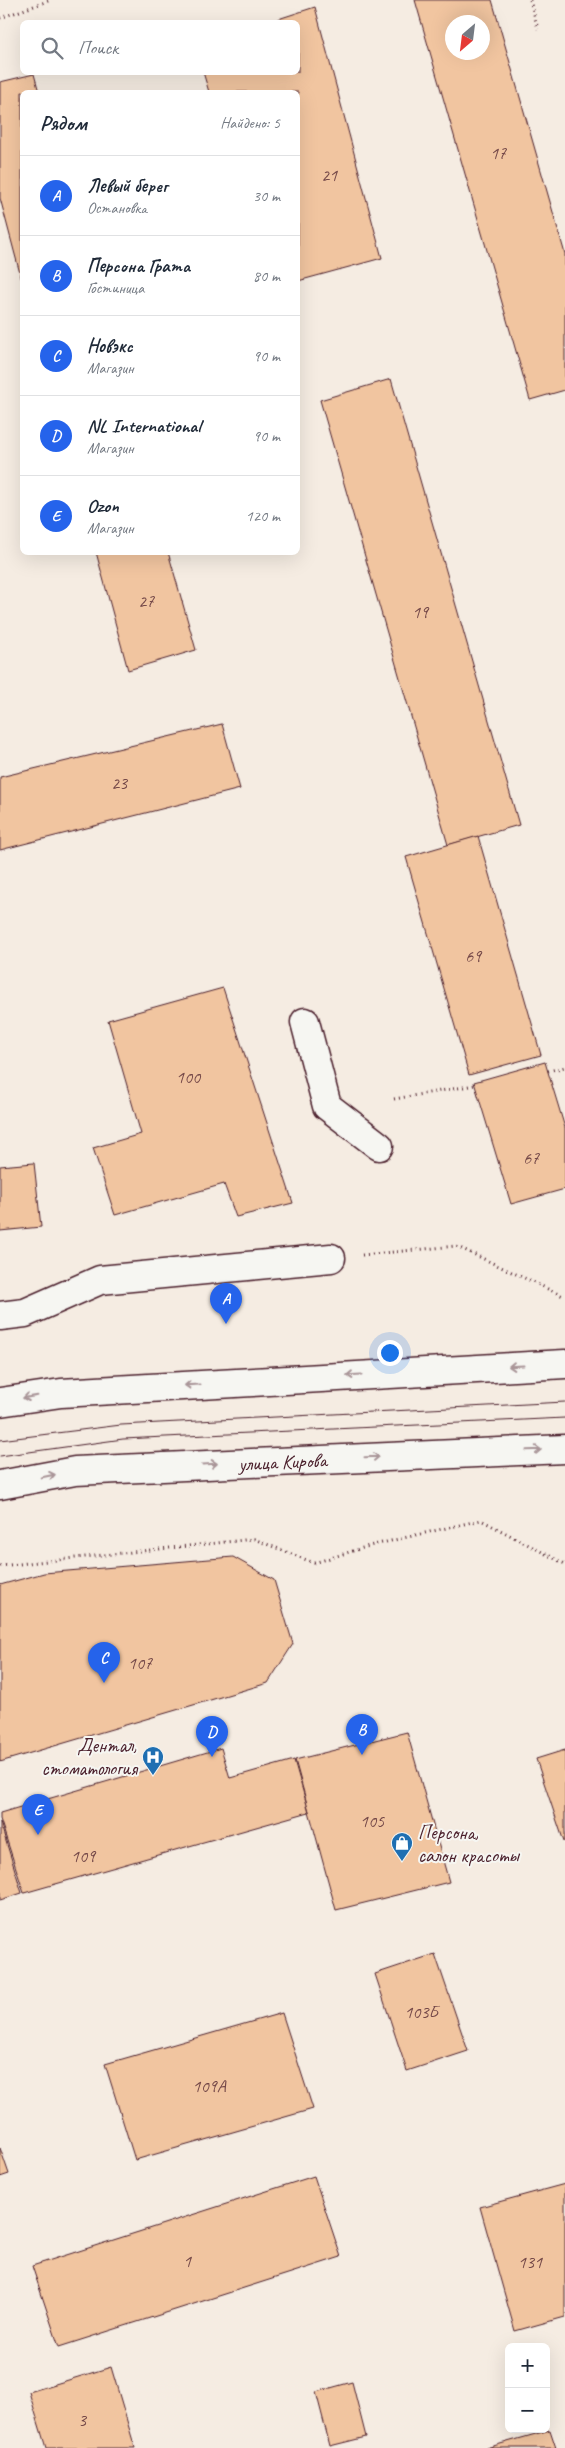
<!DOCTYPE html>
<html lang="ru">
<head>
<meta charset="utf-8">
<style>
  :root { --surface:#fff; --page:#f6f6f7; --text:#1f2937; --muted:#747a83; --line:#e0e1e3; --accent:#2563eb }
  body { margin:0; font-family:Caveat,sans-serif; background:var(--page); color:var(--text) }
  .controls { position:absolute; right:15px; bottom:15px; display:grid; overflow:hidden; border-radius:8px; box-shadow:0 5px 20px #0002 }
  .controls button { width:45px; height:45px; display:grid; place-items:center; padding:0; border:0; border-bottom:1px solid var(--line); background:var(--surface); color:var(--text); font:25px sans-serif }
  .compass { position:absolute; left:445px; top:15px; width:45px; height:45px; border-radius:50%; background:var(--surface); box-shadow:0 5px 20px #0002; rotate:208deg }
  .you { position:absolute; left:389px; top:1352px; width:18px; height:18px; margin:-12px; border:4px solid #fff; border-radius:50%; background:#1a73e8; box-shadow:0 0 0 8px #1a73e833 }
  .badge { display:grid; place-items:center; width:32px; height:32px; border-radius:50%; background:var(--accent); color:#fff; font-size:16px; font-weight:700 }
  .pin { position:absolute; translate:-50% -41px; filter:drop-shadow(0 1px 2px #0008) }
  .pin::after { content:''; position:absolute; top:26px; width:18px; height:15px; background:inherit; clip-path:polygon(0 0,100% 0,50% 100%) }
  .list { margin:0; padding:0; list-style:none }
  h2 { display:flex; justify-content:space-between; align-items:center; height:65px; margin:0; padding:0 20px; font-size:21px }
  h2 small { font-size:16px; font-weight:400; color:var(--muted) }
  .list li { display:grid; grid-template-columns:32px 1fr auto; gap:15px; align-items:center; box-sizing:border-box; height:80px; padding:0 20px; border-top:1px solid var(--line) }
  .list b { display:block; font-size:19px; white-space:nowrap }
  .list p { margin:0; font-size:16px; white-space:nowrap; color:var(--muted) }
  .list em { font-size:16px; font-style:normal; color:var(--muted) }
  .icon { flex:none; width:28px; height:28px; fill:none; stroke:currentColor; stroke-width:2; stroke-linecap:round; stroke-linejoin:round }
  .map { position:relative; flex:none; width:565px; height:2448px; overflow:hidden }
  .search { position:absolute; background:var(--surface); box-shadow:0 5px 20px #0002; left:20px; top:20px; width:280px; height:55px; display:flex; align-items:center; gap:12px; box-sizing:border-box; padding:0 18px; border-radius:8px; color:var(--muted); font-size:19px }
  .panel { position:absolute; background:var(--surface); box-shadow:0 5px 20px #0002; left:20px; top:90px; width:280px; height:465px; border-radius:8px }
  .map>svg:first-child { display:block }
</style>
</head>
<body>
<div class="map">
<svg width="565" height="2448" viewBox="0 0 565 2448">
  <rect width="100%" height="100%" fill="#f5ece2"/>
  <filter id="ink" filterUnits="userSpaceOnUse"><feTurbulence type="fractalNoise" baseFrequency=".02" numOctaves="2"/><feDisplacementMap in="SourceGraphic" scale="10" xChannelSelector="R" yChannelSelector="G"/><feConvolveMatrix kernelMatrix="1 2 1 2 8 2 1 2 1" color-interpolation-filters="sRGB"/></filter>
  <g filter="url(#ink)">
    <g fill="#f1c5a0" stroke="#4a1f2b" fill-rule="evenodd">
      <path d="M415,0H492L565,254V390L530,400ZM452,22H482V52H452Z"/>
      <path d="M315,7L382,258L298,281V92H209L203,72H298V22H269Z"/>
      <path d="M34,74L39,92H22V281L0,198V82Z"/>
      <path d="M391,379L519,825L448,845L320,400Z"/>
      <path d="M96,552H168L196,650L128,670Z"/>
      <path d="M222,724L240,789L0,850V777Z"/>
      <path d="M478,836L541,1055L469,1075L406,857Z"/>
      <path d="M223,988L293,1203L236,1217L224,1184L115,1215L93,1148L141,1134L108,1020Z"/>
      <path d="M545,1062L565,1128V1189L511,1204L474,1082Z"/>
      <path d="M34,1163L41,1227L0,1231V1166Z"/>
      <path d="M233,1557L274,1580L293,1644L268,1683L0,1762V1585L44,1573Z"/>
      <path d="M407,1732L449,1882L336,1910L295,1760Z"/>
      <path d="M221,1748L230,1778L294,1760L309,1812L24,1893L0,1819V1813Z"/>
      <path d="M565,1750V1841L564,1842L536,1759Z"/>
      <path d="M0,1822L22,1893L0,1900Z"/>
      <path d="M435,1954L468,2051L407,2071L375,1974Z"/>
      <path d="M282,2013L313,2109L135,2160L105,2064Z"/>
      <path d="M0,2148L9,2174L0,2177Z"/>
      <path d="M314,2176L341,2257L59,2347L32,2266Z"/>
      <path d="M565,2184V2317L515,2331L480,2207Z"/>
      <path d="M111,2367L135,2448H46L29,2392Z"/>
      <path d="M352,2382L366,2437L330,2446L316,2392Z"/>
      <path d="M550,2430L556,2448H486Z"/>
    </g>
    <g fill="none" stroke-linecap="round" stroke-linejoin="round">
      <g stroke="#4a1f2b" stroke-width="31">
        <g id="minor">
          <path d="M305,1022L327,1106L379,1146"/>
          <path d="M0,1316L25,1313L100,1280L331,1258"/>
        </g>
      </g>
      <g stroke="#4a1f2b" stroke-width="31">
        <g id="major">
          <path d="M0,1402L61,1393L565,1364"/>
          <path id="s1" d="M0,1485L75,1471L565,1449"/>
        </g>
      </g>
      <g stroke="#4a1f2b" stroke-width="3" stroke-dasharray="1 4" stroke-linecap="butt">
        <path d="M530,0L538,29"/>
        <path d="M0,18L51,0"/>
        <path d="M548,1071L565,1067"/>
        <path d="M394,1099L475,1085"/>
        <path d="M362,1255L456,1246L565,1297"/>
        <path d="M0,1566L254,1539L314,1563L369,1546L481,1520L565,1564"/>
      </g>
      <use href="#minor" stroke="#f6f6f2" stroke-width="28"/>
      <use href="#major" stroke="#f6f6f2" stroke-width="28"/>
      <g stroke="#4a1f2b" stroke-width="1">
        <path d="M0,1440L121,1425L565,1402"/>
        <path d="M0,1456L123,1439L565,1418"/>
      </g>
    </g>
    <defs><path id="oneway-shaft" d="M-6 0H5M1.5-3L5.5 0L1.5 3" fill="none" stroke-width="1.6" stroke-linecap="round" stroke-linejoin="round" transform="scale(1.25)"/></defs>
    <g stroke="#a99598">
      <use href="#oneway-shaft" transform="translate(516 1366) rotate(177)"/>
      <use href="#oneway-shaft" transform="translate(354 1375) rotate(177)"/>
      <use href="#oneway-shaft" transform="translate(192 1385) rotate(177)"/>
      <use href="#oneway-shaft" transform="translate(30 1397) rotate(171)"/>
      <use href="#oneway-shaft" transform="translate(534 1450) rotate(-2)"/>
      <use href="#oneway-shaft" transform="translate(372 1457) rotate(-2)"/>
      <use href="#oneway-shaft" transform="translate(210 1464) rotate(-3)"/>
      <use href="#oneway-shaft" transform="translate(48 1476) rotate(-11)"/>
    </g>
  </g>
  <defs>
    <g id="hospital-pin" transform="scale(1.125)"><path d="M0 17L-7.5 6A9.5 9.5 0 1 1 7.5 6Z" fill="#1f6fb2" stroke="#f6f6f2"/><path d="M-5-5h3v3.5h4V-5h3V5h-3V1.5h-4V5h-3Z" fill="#fff"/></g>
    <g id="shop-pin" transform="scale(1.125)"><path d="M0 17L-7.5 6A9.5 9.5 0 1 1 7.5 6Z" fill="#1f6fb2" stroke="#f6f6f2"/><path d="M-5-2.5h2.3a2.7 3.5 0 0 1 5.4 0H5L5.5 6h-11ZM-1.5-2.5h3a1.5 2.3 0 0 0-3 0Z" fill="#fff"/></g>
  </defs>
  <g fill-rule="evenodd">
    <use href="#hospital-pin" x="153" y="1757"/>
    <use href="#shop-pin" x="402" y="1843"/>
  </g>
  <g text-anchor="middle" stroke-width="4" stroke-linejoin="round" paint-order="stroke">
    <g font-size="18" fill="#744848">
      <text x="498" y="159">17</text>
      <text x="329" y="181">21</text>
      <text x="146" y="607">27</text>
      <text x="420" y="618">19</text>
      <text x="119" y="789">23</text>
      <text x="473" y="962">69</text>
      <text x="188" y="1083">100</text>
      <text x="531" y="1164">67</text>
      <text x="140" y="1669">107</text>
      <text x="372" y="1827">105</text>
      <text x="83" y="1862">109</text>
      <text x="421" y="2018">103Б</text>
      <text x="209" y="2092">109А</text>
      <text x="187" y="2267">1</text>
      <text x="530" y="2268">131</text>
      <text x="82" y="2426">3</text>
    </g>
    <g font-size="20" fill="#4a1f2b" stroke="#f6f6f2">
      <text dy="7" stroke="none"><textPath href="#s1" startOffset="284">улица Кирова</textPath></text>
    </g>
    <g font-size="20" fill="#4a1f2b" stroke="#f6f6f2" text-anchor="end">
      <text x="137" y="1752">Дентал,<tspan x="137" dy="23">стоматология</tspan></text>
      <text x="418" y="1839" text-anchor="start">Персона,<tspan x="418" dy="23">салон красоты</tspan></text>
    </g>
  </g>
</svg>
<div class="controls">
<button>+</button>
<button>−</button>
</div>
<svg class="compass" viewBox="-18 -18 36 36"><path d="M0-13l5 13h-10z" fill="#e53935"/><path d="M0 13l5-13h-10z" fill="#747a83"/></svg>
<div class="you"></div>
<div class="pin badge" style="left:226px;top:1324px">A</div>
<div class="pin badge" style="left:362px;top:1755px">B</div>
<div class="pin badge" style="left:104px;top:1683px">C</div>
<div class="pin badge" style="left:212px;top:1757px">D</div>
<div class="pin badge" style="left:38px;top:1835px">E</div>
<div class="search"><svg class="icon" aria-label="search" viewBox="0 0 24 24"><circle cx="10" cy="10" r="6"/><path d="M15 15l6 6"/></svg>Поиск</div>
<section class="panel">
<h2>Рядом<small>Найдено: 5</small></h2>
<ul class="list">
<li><span class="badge">A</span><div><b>Левый берег</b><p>Остановка</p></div><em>30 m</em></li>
<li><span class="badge">B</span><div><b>Персона Грата</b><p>Гостиница</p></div><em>80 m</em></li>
<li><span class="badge">C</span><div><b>Новэкс</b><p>Магазин</p></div><em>90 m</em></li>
<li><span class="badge">D</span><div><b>NL International</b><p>Магазин</p></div><em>90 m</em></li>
<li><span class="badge">E</span><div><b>Ozon</b><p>Магазин</p></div><em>120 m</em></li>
</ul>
</section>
</div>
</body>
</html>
